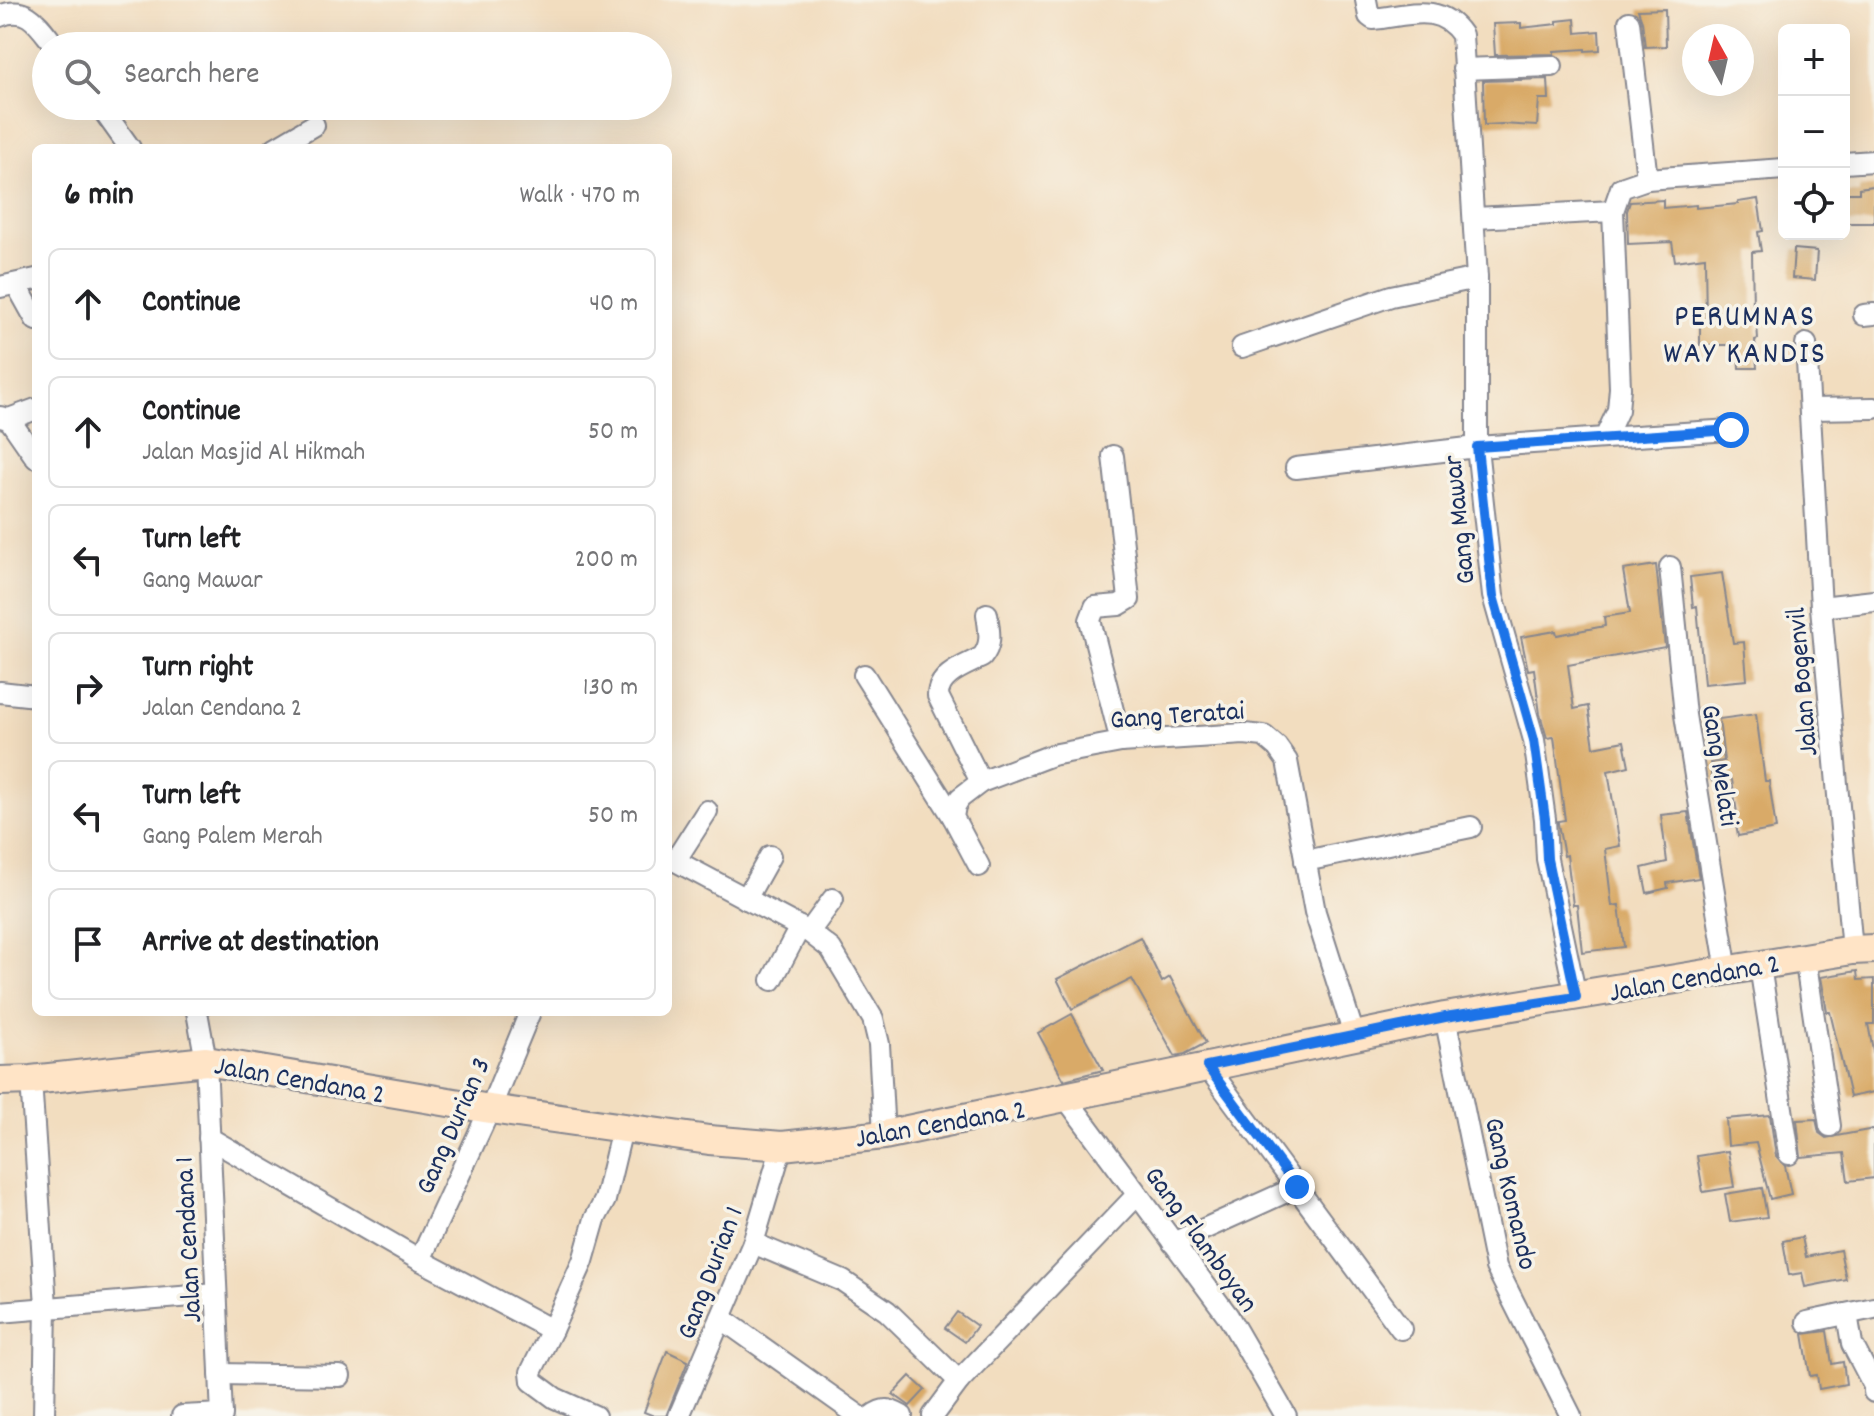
<!DOCTYPE html>
<html lang="en">
<head>
<meta charset="utf-8">
<style>
  :root { --surface:#fff; --page:#f6f6f6; --text:#202124; --muted:#757577; --line:#e0e0e0 }
  body { margin:0; font-family:Dekko,sans-serif; background:var(--page); color:var(--text) }
  .controls { position:absolute; right:24px; top:24px; display:grid; overflow:hidden; border-radius:12px; box-shadow:0 8px 32px #0002 }
  .controls button { width:72px; height:72px; display:grid; place-items:center; padding:0; border:0; border-bottom:2px solid var(--line); background:var(--surface); color:var(--text); font:40px sans-serif }
  .compass { position:absolute; left:1682px; top:24px; width:72px; height:72px; border-radius:50%; background:var(--surface); box-shadow:0 8px 32px #0002; rotate:352deg }
  .stop { position:absolute; width:24px; height:24px; margin:-18px; border:6px solid #1a73e8; border-radius:50%; background:#fff }
  .stop.end { background:#1a73e8; border-color:#fff; box-shadow:0 2px 8px #0008 }
  .list { margin:0; padding:0; list-style:none }
  h2 { display:flex; justify-content:space-between; align-items:center; height:104px; margin:0; padding:0 32px; font-size:34px }
  h2 small { font-size:26px; font-weight:400; color:var(--muted) }
  .list li { display:grid; grid-template-columns:52px 1fr auto; gap:24px; align-items:center; box-sizing:border-box; height:112px; margin:0 16px 16px; padding:0 16px; border:2px solid var(--line); border-radius:12px }
  .list b { display:block; font-size:30px; white-space:nowrap }
  .list p { margin:0; font-size:26px; white-space:nowrap; color:var(--muted) }
  .list em { font-size:26px; font-style:normal; color:var(--muted) }
  .icon { flex:none; width:44px; height:44px; fill:none; stroke:currentColor; stroke-width:2; stroke-linecap:round; stroke-linejoin:round }
  .map { position:relative; flex:none; width:1874px; height:1416px; overflow:hidden }
  .search { position:absolute; background:var(--surface); box-shadow:0 8px 32px #0002; left:32px; top:32px; width:640px; height:88px; display:flex; align-items:center; gap:20px; box-sizing:border-box; padding:0 28px; border-radius:44px; color:var(--muted); font-size:30px }
  .panel { position:absolute; background:var(--surface); box-shadow:0 8px 32px #0002; left:32px; top:144px; width:640px; height:872px; border-radius:12px }
  .map>svg:first-child { display:block }
</style>
</head>
<body>
<div class="map">
<svg width="1874" height="1416" viewBox="0 0 1874 1416">
  <rect width="100%" height="100%" fill="#f7f3e8"/>
  <filter id="ink" filterUnits="userSpaceOnUse"><feTurbulence type="fractalNoise" baseFrequency=".0125" numOctaves="2"/><feDisplacementMap in="SourceGraphic" scale="16" xChannelSelector="R" yChannelSelector="G"/><feConvolveMatrix kernelMatrix="1 2 1 2 8 2 1 2 1" color-interpolation-filters="sRGB"/></filter>
  <filter id="wash" filterUnits="userSpaceOnUse"><feTurbulence type="fractalNoise" baseFrequency=".006" numOctaves="4" result="noise"/><feDisplacementMap in="SourceGraphic" scale="32" xChannelSelector="R" yChannelSelector="G"/><feGaussianBlur stdDeviation="1.8" result="paint"/><feColorMatrix in="noise" values="0 0 0 0 0 0 0 0 0 0 0 0 0 0 0 0 0 1.4 0 .05"/><feComposite in="paint" operator="in"/></filter>
  <g filter="url(#wash)">
    <rect width="100%" height="100%" fill="#f2ddbf"/>
    <g id="blocks">
      <g fill="#d9aa68">
        <path d="M1665,9L1666,46L1645,47L1642,21L1638,10Z"/>
        <path d="M1575,19L1576,33L1599,31L1600,50L1585,51V49L1554,51V54L1495,55L1493,24L1521,23V28L1557,24V21Z"/>
        <path d="M1548,79L1549,99H1539L1537,126L1502,124L1484,125L1483,81Z"/>
        <path d="M1874,186V223H1844V193H1859V188Z"/>
        <path d="M1758,199L1763,231L1758,232L1761,251L1752,252L1753,309H1756L1758,339L1755,340L1757,368H1739L1738,345H1700V322H1706L1705,257L1675,261L1672,242L1628,244L1627,211L1630,202L1663,200V208L1696,205V208L1738,204V202Z"/>
        <path d="M1794,249L1817,251L1815,280L1792,278Z"/>
        <path d="M1656,565L1665,647L1568,665L1574,709L1588,706L1594,747L1624,741L1629,766L1608,771L1620,846L1605,849L1612,906L1619,905L1624,947L1582,952L1577,905H1573L1567,855L1564,856L1558,824V821L1565,820L1554,737L1547,738L1540,714L1534,669L1528,670L1521,637L1556,631L1557,635L1605,626L1604,617L1630,613L1623,570Z"/>
        <path d="M1722,573L1733,643L1744,642L1747,680L1704,684L1697,606L1693,607L1690,577Z"/>
        <path d="M1756,714L1765,781H1769L1776,829L1738,836L1734,814L1737,813L1732,780L1730,778L1712,781L1710,763L1724,761L1719,719Z"/>
        <path d="M1688,812L1699,878L1667,883L1668,888L1647,893L1642,868L1667,862L1661,815Z"/>
        <path d="M1140,937L1162,982L1170,977L1206,1043L1185,1054L1175,1056L1132,979L1072,1009L1057,979Z"/>
        <path d="M1857,971L1858,980L1874,979V1024H1868L1874,1055V1092L1850,1097L1830,1012H1827L1821,977Z"/>
        <path d="M1072,1014L1103,1070L1064,1080L1038,1033Z"/>
        <path d="M1770,1115L1776,1156L1785,1166L1791,1194L1770,1199L1756,1143L1728,1146L1726,1119Z"/>
        <path d="M1816,1119L1819,1133L1826,1138L1874,1129V1178L1848,1181L1844,1153L1801,1157L1797,1120Z"/>
        <path d="M1728,1151L1734,1187L1703,1192L1697,1156Z"/>
        <path d="M1762,1188L1767,1217L1730,1222L1725,1194Z"/>
        <path d="M1802,1237L1806,1257L1840,1250L1846,1279L1805,1287L1802,1273L1789,1275L1783,1241Z"/>
        <path d="M957,1312L977,1326L965,1342L945,1328Z"/>
        <path d="M1827,1331L1832,1364L1843,1362L1846,1384L1819,1389L1817,1375L1810,1376L1803,1334Z"/>
        <path d="M667,1351L688,1361L666,1416H654L644,1412Z"/>
        <path d="M910,1376L925,1390L910,1406L893,1394Z"/>
      </g>
    </g>
  </g>
  <g filter="url(#ink)">
    <use href="#blocks" fill-opacity="0" stroke="#86868e" stroke-width="2"/>
    <g fill="none" stroke-linecap="round" stroke-linejoin="round">
      <g stroke="#86868e" stroke-width="24">
        <g id="street">
          <path d="M1366,0L1369,16L1373,19C1407,16 1439,1 1462,35L1477,278V447L1493,596L1534,740L1545,819L1547,859L1576,997"/>
          <path d="M0,16C28,4 39,26 55,46"/>
          <path d="M1629,22L1647,179"/>
          <path d="M1463,69L1552,66"/>
          <path d="M100,106L130,148"/>
          <path d="M275,148L314,125"/>
          <path d="M1844,163L1874,161"/>
          <path d="M1474,218L1613,211"/>
          <path d="M16,284L36,320"/>
          <path d="M0,287L36,279"/>
          <path d="M1864,315L1874,314"/>
          <path d="M1806,344L1821,607L1852,950"/>
          <path d="M1242,347L1391,296L1477,278"/>
          <path d="M1810,409L1874,408"/>
          <path d="M0,417L9,419L36,409"/>
          <path d="M9,419L36,458"/>
          <path d="M1605,438L1731,430"/>
          <path d="M1113,456L1129,599L1119,605L1095,607L1090,620L1121,742"/>
          <path d="M1296,468L1477,447L1605,438L1618,410L1620,388L1613,211L1621,188L1647,179L1784,169"/>
          <path d="M1670,567L1685,715L1727,971"/>
          <path d="M1821,607L1874,601"/>
          <path d="M864,675L953,817"/>
          <path d="M0,692L36,696"/>
          <path d="M981,782L938,696C938,674 965,666 982,657C993,644 989,630 987,614"/>
          <path d="M668,857L809,932L831,949L873,1019L879,1044L884,1135"/>
          <path d="M675,861L707,811"/>
          <path d="M1305,861L1471,827"/>
          <path d="M979,866L953,817L955,806L960,798L981,782L1052,755L1121,742L1244,734L1264,736L1277,747L1287,761L1315,912L1354,1035"/>
          <path d="M746,899L770,856"/>
          <path d="M809,932L833,899"/>
          <path d="M1805,957L1830,1126"/>
          <path d="M1760,966L1789,1154"/>
          <path d="M772,980L800,927"/>
          <path d="M197,1012L206,1061L222,1416"/>
          <path d="M1445,1017L1496,1267L1571,1416"/>
          <path d="M1207,1066L1401,1329"/>
          <path d="M31,1080L46,1306L44,1416"/>
          <path d="M1066,1098L1228,1316L1286,1416"/>
          <path d="M209,1138L420,1260L552,1330L531,1372L532,1381L555,1398L595,1416"/>
          <path d="M753,1243L843,1281L887,1311L959,1381L933,1416"/>
          <path d="M1173,1243L1297,1187"/>
          <path d="M420,1260L490,1109L530,1012"/>
          <path d="M0,1312L216,1294"/>
          <path d="M1847,1314L1852,1344L1874,1386V1392"/>
          <path d="M721,1318L859,1416"/>
          <path d="M1807,1322L1874,1308"/>
          <path d="M552,1330L583,1261L595,1219L605,1200L622,1129"/>
          <path d="M220,1374L340,1376"/>
          <path d="M959,1381L1137,1195"/>
          <path d="M182,1416L222,1414"/>
          <path d="M679,1416L753,1243L782,1146"/>
          <path d="M872,1416C884,1407 889,1409 902,1416"/>
        </g>
      </g>
      <g stroke="#86868e" stroke-width="32">
        <path id="secondary" d="M0,1081L31,1080L206,1061L490,1109L709,1140L782,1146L884,1135L1445,1017L1852,950L1874,949"/>
      </g>
      <use href="#street" stroke="#fff" stroke-width="20"/>
      <use href="#secondary" stroke="#ffe4c6" stroke-width="28"/>
    </g>
  </g>
  <g fill="none" stroke-linecap="round" stroke-linejoin="round" filter="url(#ink)">
    <path stroke="#1a73e8" stroke-width="10" d="M1297,1187L1207,1066L1445,1017L1576,997L1547,859L1545,819L1534,740L1493,596L1477,447L1731,430"/>
  </g>
  <g text-anchor="middle" stroke-width="7" stroke-linejoin="round" paint-order="stroke">
    <g font-size="28" fill="#1b2f5e" stroke="#f7f3e8">
      <text transform="translate(1457 520) rotate(-96)" y="10">Gang Mawar</text>
      <text transform="translate(1800 682) rotate(-95)" y="10">Jalan Bogenvil</text>
      <text transform="translate(1177 713) rotate(-4)" y="10">Gang Teratai</text>
      <text transform="translate(1722 765) rotate(81)" y="10">Gang Melati</text>
      <text transform="translate(1694 976) rotate(-10)" y="10">Jalan Cendana 2</text>
      <text transform="translate(300 1078) rotate(10)" y="10">Jalan Cendana 2</text>
      <text transform="translate(940 1122) rotate(-10)" y="10">Jalan Cendana 2</text>
      <text transform="translate(451 1125) rotate(-66)" y="10">Gang Durian 3</text>
      <text transform="translate(1513 1193) rotate(77)" y="10">Gang Komando</text>
      <text transform="translate(1203 1238) rotate(54)" y="10">Gang Flamboyan</text>
      <text transform="translate(186 1240) rotate(-93)" y="10">Jalan Cendana 1</text>
      <text transform="translate(708 1272) rotate(-69)" y="10">Gang Durian 1</text>
    </g>
    <g font-size="32" letter-spacing="2" fill="#1b2f5e" stroke="#f7f3e8">
      <text x="1745" y="325">PERUMNAS<tspan x="1745" dy="37">WAY KANDIS</tspan></text>
    </g>
  </g>
</svg>
<div class="controls">
<button>+</button>
<button>−</button>
<button><svg class="icon" aria-label="locate" viewBox="0 0 24 24"><circle cx="12" cy="12" r="6"/><path d="M12 2v4M12 18v4M2 12h4M18 12h4"/></svg></button>
</div>
<svg class="compass" viewBox="-18 -18 36 36"><path d="M0-13l5 13h-10z" fill="#e53935"/><path d="M0 13l5-13h-10z" fill="#757577"/></svg>
<div class="stop" style="left:1731px;top:430px"></div>
<div class="stop end" style="left:1297px;top:1187px"></div>
<div class="search"><svg class="icon" aria-label="search" viewBox="0 0 24 24"><circle cx="10" cy="10" r="6"/><path d="M15 15l6 6"/></svg>Search here</div>
<section class="panel">
<h2>6 min<small>Walk · 470 m</small></h2>
<ul class="list">
<li><svg class="icon" aria-label="ahead" viewBox="0 0 24 24"><path d="M12 20V5M6 11l6-6 6 6"/></svg><div><b>Continue</b></div><em>40 m</em></li>
<li><svg class="icon" aria-label="ahead" viewBox="0 0 24 24"><path d="M12 20V5M6 11l6-6 6 6"/></svg><div><b>Continue</b><p>Jalan Masjid Al Hikmah</p></div><em>50 m</em></li>
<li><svg class="icon" aria-label="left" viewBox="0 0 24 24"><path d="M17 20v-9H6M10 6l-5 5 5 5"/></svg><div><b>Turn left</b><p>Gang Mawar</p></div><em>200 m</em></li>
<li><svg class="icon" aria-label="right" viewBox="0 0 24 24"><path d="M7 20v-9h11M14 6l5 5-5 5"/></svg><div><b>Turn right</b><p>Jalan Cendana 2</p></div><em>130 m</em></li>
<li><svg class="icon" aria-label="left" viewBox="0 0 24 24"><path d="M17 20v-9H6M10 6l-5 5 5 5"/></svg><div><b>Turn left</b><p>Gang Palem Merah</p></div><em>50 m</em></li>
<li><svg class="icon" aria-label="arrive" viewBox="0 0 24 24"><path d="M6 21V4h12l-3 4 3 4H6"/></svg><div><b>Arrive at destination</b></div></li>
</ul>
</section>
</div>
</body>
</html>
